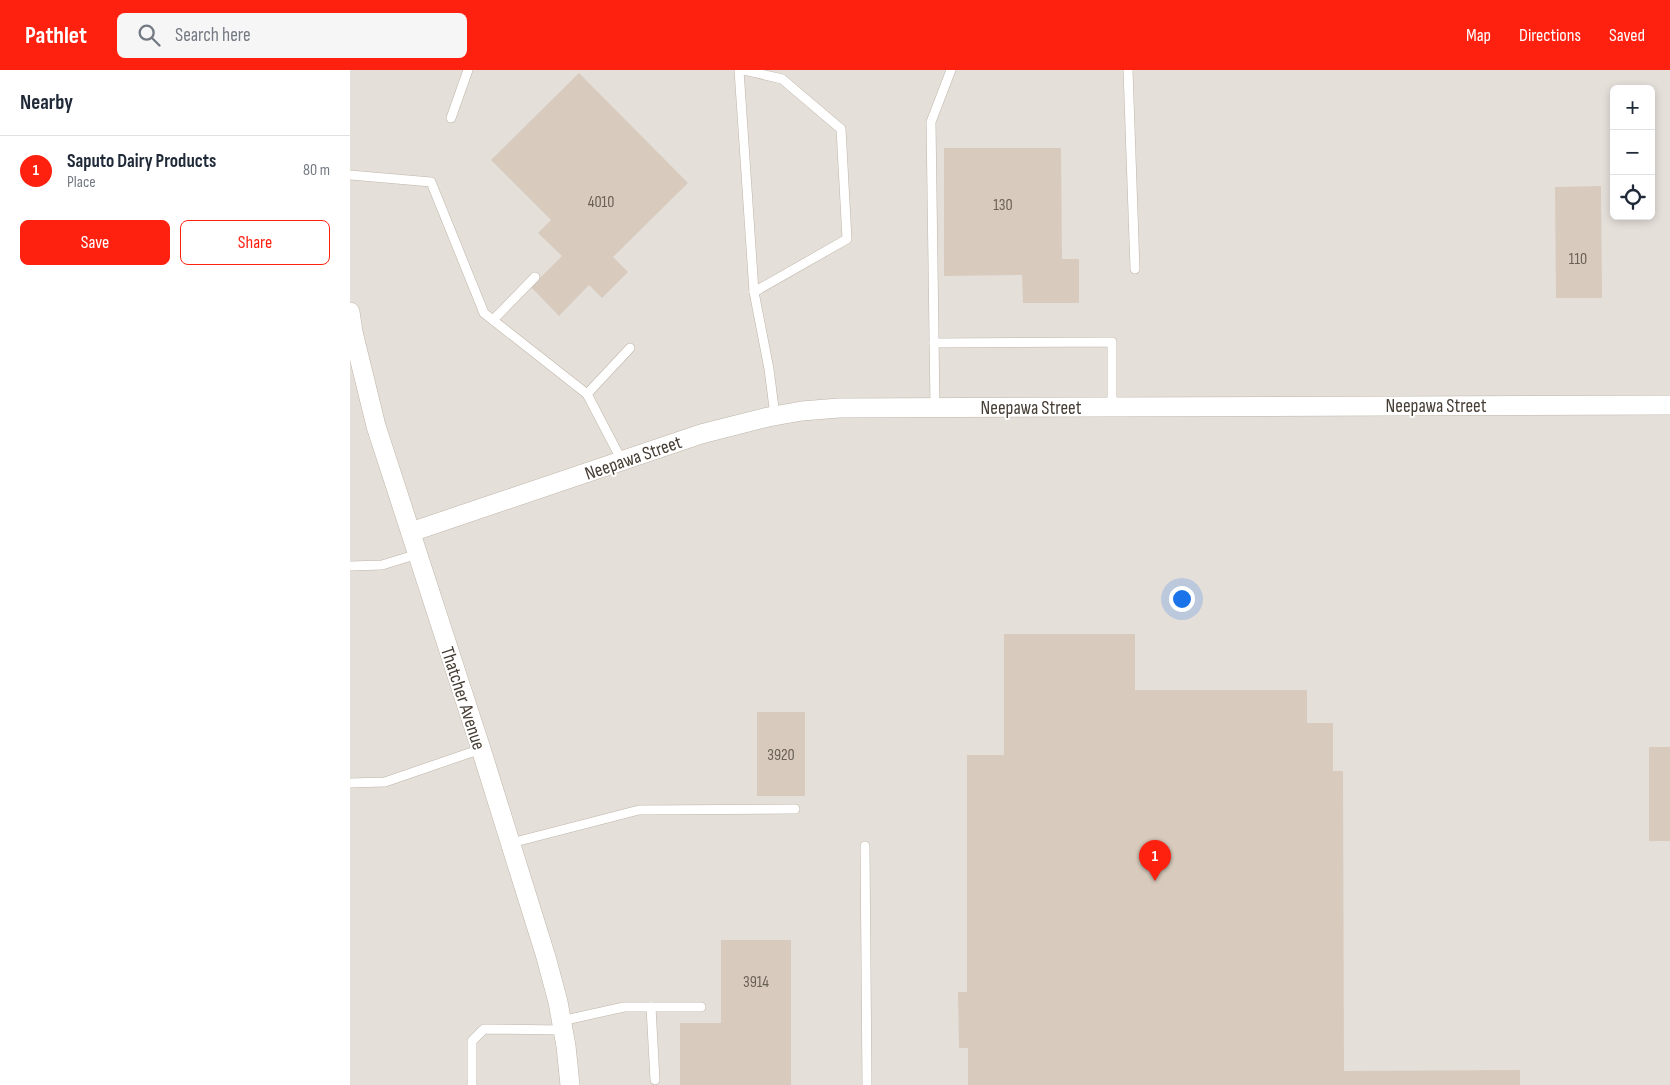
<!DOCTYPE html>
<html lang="en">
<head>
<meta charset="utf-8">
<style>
  :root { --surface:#fff; --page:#f6f6f7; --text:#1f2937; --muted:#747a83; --line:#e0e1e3; --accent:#ff2110 }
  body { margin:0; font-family:"Sofia Sans Condensed",sans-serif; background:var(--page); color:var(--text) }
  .controls { position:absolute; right:15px; top:15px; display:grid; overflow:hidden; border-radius:8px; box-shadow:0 2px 8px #0003 }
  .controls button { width:45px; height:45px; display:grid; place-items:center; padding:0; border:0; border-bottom:1px solid var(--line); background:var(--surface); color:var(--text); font:25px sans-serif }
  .you { position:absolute; left:831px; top:528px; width:18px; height:18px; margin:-12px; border:4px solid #fff; border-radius:50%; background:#1a73e8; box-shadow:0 0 0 8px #1a73e833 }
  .badge { display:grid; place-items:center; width:32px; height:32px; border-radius:50%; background:var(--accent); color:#fff; font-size:16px; font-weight:700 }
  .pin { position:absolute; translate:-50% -41px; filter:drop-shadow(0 1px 2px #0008) }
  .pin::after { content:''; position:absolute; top:26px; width:18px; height:15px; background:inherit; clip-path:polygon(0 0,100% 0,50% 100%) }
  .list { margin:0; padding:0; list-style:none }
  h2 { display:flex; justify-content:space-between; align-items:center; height:65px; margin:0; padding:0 20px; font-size:21px }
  h2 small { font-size:16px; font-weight:400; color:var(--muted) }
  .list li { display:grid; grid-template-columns:32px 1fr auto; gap:15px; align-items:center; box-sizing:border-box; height:70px; padding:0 20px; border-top:1px solid var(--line) }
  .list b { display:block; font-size:19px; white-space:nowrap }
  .list p { margin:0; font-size:16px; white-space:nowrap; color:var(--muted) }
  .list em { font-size:16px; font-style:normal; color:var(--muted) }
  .actions { display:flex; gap:10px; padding:15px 20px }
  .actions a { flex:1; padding:11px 0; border:1px solid var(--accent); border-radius:8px; text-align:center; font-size:18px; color:var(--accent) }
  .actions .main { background:var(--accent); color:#fff }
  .icon { flex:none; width:28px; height:28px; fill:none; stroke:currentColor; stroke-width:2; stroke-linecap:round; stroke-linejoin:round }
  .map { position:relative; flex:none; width:1320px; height:1015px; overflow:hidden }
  header { display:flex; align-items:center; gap:30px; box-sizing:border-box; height:70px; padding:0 25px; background:var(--accent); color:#fff }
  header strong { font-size:24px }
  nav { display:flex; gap:28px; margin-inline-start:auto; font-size:18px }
  .search { width:350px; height:45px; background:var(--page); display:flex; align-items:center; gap:12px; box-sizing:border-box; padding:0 18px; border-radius:8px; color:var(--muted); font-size:19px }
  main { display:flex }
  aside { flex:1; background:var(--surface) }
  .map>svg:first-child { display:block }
</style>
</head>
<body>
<header>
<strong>Pathlet</strong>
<div class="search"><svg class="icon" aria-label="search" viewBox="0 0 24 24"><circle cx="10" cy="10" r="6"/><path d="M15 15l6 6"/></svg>Search here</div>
<nav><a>Map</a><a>Directions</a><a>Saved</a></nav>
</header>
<main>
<aside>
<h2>Nearby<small></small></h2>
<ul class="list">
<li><span class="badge">1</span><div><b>Saputo Dairy Products</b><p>Place</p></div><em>80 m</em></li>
</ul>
<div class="actions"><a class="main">Save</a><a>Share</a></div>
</aside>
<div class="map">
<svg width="1320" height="1015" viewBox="0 0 1320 1015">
  <rect width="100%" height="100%" fill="#f3eee5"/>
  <path fill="#e5dfda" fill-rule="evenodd" d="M0,0H1320V1015H0ZM1264,19H1301V146H1264Z"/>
  <g fill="#d8cbbd">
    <path d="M229,3L338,113L263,187L278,202L252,228L239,215L209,246L181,217L212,186L188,163L201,150L141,90Z"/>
    <path d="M594,78H711L712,189H729V233H673L672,205L594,206Z"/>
    <path d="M1251,116L1252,228H1206L1205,117Z"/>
    <path d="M654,564H785V620H957V653H983V701H993L994,1001L1170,1000V1015H618V978H609L608,922H617V685H654Z"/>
    <rect x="407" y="642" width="48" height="84"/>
    <rect x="1299" y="677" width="21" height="94"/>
    <path d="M371,870H441V1015H330V953H371Z"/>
  </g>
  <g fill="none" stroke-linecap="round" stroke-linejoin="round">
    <g stroke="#bfb5a7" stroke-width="10">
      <g id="lane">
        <path d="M389,0L404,222"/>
        <path d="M394,0L432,9L491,59L497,169L404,222L419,299L425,346"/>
        <path d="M778,0L785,199"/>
        <path d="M101,48L118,0"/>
        <path d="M0,105L81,112L134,243L237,324L272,391"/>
        <path d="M143,250L185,207"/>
        <path d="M584,273L762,272V336"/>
        <path d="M237,324L280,278"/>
        <path d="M585,337L581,52L601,0"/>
        <path d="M0,496L32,495L68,484"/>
        <path d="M0,713L35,712L131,679"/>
        <path d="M161,773L289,740L445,739"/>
        <path d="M515,776L517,1015"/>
        <path d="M301,937L305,1010"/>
        <path d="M211,951L274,937H351"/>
        <path d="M122,1015V971L134,959L213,960"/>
      </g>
    </g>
    <g stroke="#bfb5a7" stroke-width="20">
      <g id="street">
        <path d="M0,242L3,262L26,356L131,679L196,887L208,932L216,976L220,1015"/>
        <path d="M61,462L351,364L418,347L452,341L489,338L1320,335"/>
      </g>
    </g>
    <use href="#lane" stroke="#fff" stroke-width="9"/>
    <use href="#street" stroke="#fff" stroke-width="19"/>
  </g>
  <g text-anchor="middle" stroke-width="4" stroke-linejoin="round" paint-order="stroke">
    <g font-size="16" fill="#6a6056">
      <text x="251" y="137">4010</text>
      <text x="653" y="140">130</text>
      <text x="1228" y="194">110</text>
      <text x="431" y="690">3920</text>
      <text x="406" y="917">3914</text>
    </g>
    <g font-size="19" fill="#463d34" stroke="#fff">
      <text x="1086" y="342">Neepawa Street</text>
      <text x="681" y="344">Neepawa Street</text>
      <text transform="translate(283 387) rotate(-19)" y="7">Neepawa Street</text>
      <text transform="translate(114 628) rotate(72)" y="7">Thatcher Avenue</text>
    </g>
  </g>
</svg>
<div class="controls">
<button>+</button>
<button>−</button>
<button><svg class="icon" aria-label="locate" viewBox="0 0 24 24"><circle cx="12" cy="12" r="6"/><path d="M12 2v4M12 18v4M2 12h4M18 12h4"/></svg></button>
</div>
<div class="you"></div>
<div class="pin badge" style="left:805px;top:811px">1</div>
</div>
</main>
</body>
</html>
